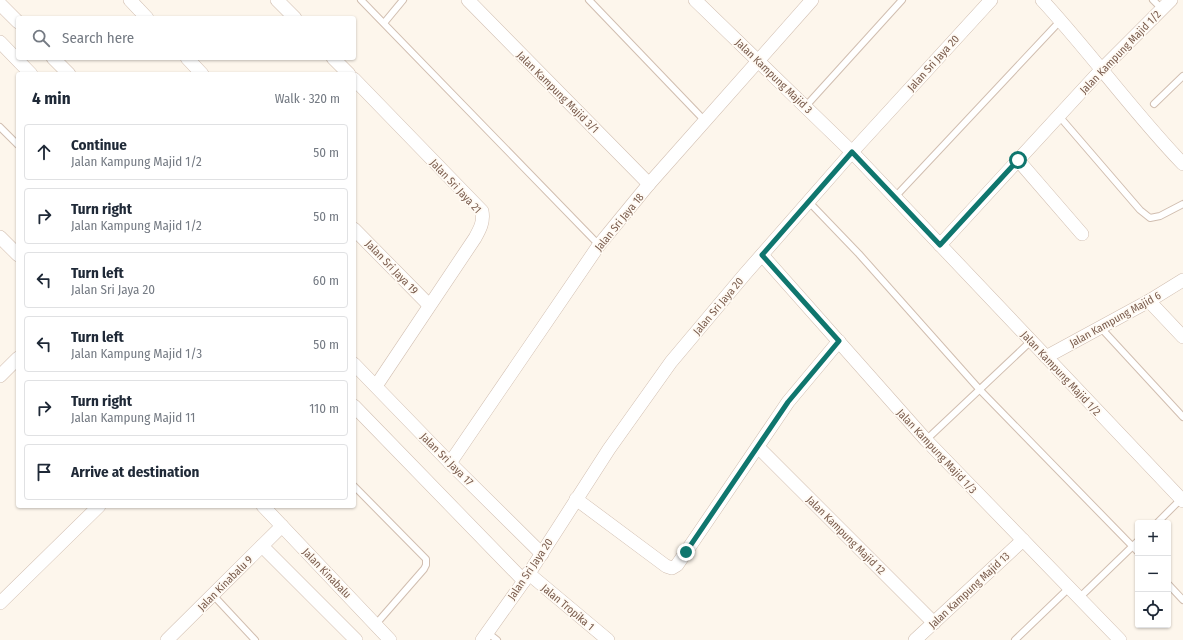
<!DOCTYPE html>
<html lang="en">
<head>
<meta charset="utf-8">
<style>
  :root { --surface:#fff; --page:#f2f2f3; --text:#1f2937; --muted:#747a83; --line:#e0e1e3 }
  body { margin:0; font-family:"Fira Sans Condensed",sans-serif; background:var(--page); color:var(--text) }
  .controls { position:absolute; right:12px; bottom:12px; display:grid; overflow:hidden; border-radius:4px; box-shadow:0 1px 3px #0004 }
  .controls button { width:36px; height:36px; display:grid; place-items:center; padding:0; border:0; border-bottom:1px solid var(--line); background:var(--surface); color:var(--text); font:20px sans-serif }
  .stop { position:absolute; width:12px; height:12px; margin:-9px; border:3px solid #0f766e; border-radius:50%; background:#fff }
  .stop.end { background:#0f766e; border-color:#fff; box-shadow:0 1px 4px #0008 }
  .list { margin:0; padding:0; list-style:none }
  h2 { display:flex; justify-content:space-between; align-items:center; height:52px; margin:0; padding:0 16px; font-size:17px }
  h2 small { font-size:13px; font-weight:400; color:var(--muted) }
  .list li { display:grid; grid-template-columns:26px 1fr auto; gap:12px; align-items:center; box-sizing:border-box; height:56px; margin:0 8px 8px; padding:0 8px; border:1px solid var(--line); border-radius:4px }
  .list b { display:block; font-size:15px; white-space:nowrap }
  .list p { margin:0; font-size:13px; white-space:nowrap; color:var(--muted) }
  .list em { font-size:13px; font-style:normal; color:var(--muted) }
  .icon { flex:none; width:22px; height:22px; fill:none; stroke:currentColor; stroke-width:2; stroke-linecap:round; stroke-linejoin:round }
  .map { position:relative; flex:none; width:1183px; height:640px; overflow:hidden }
  .search { position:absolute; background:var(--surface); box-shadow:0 1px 3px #0004; left:16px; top:16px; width:340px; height:44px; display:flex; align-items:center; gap:10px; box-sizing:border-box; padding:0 14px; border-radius:4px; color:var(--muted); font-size:15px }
  .panel { position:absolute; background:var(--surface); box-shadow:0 1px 3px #0004; left:16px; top:72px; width:340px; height:436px; border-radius:4px }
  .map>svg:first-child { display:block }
</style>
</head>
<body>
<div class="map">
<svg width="1183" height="640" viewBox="0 0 1183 640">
  <rect width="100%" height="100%" fill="#fdf6ec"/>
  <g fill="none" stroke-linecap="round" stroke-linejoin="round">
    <g stroke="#d1beb0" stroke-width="8">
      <g id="service">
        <path d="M361,0L599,245"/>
        <path d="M589,0L705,121"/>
        <path d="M1153,0L1162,9"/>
        <path d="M384,23L403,0"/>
        <path d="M1154,104L1183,76"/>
        <path d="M805,107L902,0"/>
        <path d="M1059,116L1140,210L1150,218L1160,216L1183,204"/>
        <path d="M0,127L18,145"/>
        <path d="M895,197L1061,20"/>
        <path d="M809,202L859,254L980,390L1138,552"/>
        <path d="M1100,327L1183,417"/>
        <path d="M926,440L1031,341"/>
        <path d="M354,486L426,559V565L424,569L376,624"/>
        <path d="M1157,523L1181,499"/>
        <path d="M1168,584L1183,600"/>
        <path d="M213,595L255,640"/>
        <path d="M1079,598L1138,541"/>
        <path d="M487,632L497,640"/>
        <path d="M1015,640L1069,588"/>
      </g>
    </g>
    <g stroke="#d1beb0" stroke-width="14">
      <g id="minor">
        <path d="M130,0L147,18"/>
        <path d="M277,0L295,18"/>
        <path d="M468,0L649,184"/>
        <path d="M695,0L852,152L1183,501"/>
        <path d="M1042,0C1091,53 1133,112 1183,164"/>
        <path d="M0,4L18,22"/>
        <path d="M0,42L31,74"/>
        <path d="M53,58L69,74"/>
        <path d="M187,58L202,74"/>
        <path d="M333,58L349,74"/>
        <path d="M354,79L482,211C484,222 480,229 475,238L376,386"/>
        <path d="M1018,160L1082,234"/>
        <path d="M354,229L429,305"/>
        <path d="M0,237L18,255"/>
        <path d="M940,245L1101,70L1171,0"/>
        <path d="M762,255L926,440L1120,640"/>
        <path d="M1149,301L1183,337"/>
        <path d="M1046,357L1149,301L1183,280"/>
        <path d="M354,364L450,463L542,554"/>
        <path d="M0,376L18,358"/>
        <path d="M354,406L524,581"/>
        <path d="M758,447L934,623"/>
        <path d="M450,463L599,245L649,184L812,0"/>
        <path d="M576,499L666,566L672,568L677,565L686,552L788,402L839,341"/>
        <path d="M263,506L390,640"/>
        <path d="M262,546L356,640"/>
        <path d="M528,573L608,640"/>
        <path d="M0,603L99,506"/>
        <path d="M167,640L282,526"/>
        <path d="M482,640L524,581L609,449L671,362L745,274L852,152L991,0"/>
        <path d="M915,640L1023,540"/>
      </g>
    </g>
    <use href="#service" stroke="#fff" stroke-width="6"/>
    <use href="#minor" stroke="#fff" stroke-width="13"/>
  </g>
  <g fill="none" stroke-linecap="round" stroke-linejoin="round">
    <path stroke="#0f766e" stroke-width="5" d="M686,552L788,402L839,341L762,255L852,152L940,245L1018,160"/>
  </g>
  <g text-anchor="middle" stroke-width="3.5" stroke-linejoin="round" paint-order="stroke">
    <g font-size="11" fill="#7a5c4d" stroke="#fffaf3">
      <text transform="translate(1120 52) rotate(-46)" y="4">Jalan Kampung Majid 1/2</text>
      <text transform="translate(933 63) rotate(-48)" y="4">Jalan Sri Jaya 20</text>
      <text transform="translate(774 76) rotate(44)" y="4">Jalan Kampung Majid 3</text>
      <text transform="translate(558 92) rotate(45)" y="4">Jalan Kampung Majid 3/1</text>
      <text transform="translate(456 186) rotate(47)" y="4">Jalan Sri Jaya 21</text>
      <text transform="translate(619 222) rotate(-51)" y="4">Jalan Sri Jaya 18</text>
      <text transform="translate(392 267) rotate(46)" y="4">Jalan Sri Jaya 19</text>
      <text transform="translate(718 306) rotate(-50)" y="4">Jalan Sri Jaya 20</text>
      <text transform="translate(1115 319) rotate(-29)" y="4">Jalan Kampung Majid 6</text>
      <text transform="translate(1061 373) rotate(47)" y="4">Jalan Kampung Majid 1/2</text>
      <text transform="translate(937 451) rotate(47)" y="4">Jalan Kampung Majid 1/3</text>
      <text transform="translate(447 459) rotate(45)" y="4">Jalan Sri Jaya 17</text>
      <text transform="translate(846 535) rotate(45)" y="4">Jalan Kampung Majid 12</text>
      <text transform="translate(530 569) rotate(-56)" y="4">Jalan Sri Jaya 20</text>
      <text transform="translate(327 573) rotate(46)" y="4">Jalan Kinabalu</text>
      <text transform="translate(225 583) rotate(-45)" y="4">Jalan Kinabalu 9</text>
      <text transform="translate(969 590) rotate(-43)" y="4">Jalan Kampung Majid 13</text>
      <text transform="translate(568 607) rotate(40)" y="4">Jalan Tropika 1</text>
    </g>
  </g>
</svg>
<div class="controls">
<button>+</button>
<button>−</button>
<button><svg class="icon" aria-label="locate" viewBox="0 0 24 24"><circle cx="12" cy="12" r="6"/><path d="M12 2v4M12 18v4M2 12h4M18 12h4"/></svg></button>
</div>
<div class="stop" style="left:1018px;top:160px"></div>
<div class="stop end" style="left:686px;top:552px"></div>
<div class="search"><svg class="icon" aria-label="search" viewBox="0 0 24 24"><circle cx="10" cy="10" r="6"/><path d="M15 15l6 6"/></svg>Search here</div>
<section class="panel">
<h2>4 min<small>Walk · 320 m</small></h2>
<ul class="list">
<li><svg class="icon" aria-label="ahead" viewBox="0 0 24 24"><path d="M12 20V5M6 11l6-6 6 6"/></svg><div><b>Continue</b><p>Jalan Kampung Majid 1/2</p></div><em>50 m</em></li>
<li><svg class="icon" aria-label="right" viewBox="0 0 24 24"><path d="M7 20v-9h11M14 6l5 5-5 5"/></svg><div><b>Turn right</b><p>Jalan Kampung Majid 1/2</p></div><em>50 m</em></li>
<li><svg class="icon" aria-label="left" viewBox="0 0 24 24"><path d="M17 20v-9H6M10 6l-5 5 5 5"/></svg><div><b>Turn left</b><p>Jalan Sri Jaya 20</p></div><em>60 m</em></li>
<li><svg class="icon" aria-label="left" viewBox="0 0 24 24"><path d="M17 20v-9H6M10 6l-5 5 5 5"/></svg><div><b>Turn left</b><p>Jalan Kampung Majid 1/3</p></div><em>50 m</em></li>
<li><svg class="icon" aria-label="right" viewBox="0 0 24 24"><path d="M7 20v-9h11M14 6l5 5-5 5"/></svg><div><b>Turn right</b><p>Jalan Kampung Majid 11</p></div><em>110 m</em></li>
<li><svg class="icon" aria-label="arrive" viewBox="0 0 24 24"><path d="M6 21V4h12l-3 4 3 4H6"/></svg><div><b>Arrive at destination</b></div></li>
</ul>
</section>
</div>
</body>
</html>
